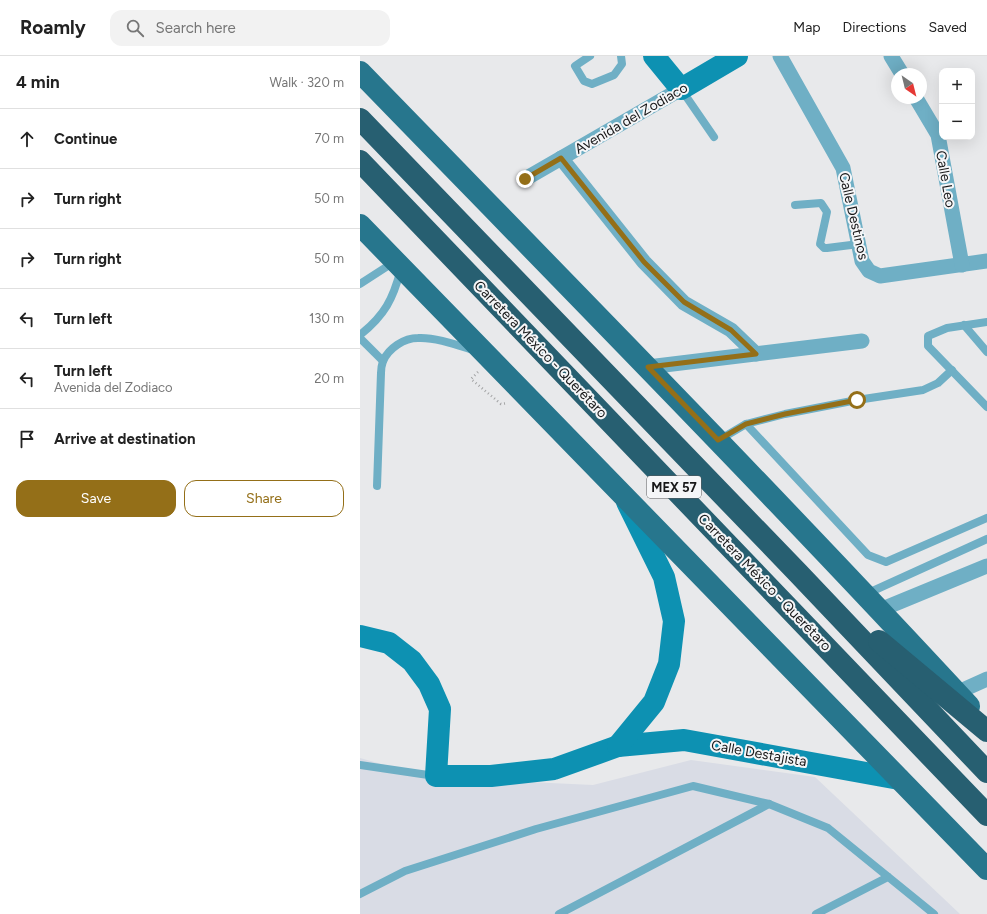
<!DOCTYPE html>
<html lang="en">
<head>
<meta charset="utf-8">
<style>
  :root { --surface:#fff; --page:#f2f2f2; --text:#222; --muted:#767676; --line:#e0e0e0; --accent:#946f18 }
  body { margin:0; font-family:Figtree,sans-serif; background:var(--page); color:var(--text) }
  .controls { position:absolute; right:12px; top:12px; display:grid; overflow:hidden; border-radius:8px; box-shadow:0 4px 16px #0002 }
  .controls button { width:36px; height:36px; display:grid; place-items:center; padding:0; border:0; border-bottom:1px solid var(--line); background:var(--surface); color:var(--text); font:20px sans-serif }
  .compass { position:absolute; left:531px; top:12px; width:36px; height:36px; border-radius:50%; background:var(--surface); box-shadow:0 4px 16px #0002; rotate:145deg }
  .stop { position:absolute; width:12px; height:12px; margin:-9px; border:3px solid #946f18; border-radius:50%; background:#fff }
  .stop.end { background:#946f18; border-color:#fff; box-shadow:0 1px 4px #0008 }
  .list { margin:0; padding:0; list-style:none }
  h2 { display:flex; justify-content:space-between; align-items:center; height:52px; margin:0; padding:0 16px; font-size:17px }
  h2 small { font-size:13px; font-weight:400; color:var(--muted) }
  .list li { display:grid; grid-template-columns:26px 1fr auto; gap:12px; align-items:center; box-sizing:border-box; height:60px; padding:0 16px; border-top:1px solid var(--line) }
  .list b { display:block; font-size:15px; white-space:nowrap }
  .list p { margin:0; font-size:13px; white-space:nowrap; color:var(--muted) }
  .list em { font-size:13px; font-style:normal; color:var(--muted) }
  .actions { display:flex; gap:8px; padding:12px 16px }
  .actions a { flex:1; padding:9px 0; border:1px solid var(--accent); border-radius:12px; text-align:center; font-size:14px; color:var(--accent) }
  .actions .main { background:var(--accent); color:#fff }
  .icon { flex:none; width:22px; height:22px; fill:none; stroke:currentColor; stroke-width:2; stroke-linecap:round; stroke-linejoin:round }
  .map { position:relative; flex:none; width:627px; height:858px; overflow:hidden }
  header { display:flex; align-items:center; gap:24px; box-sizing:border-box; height:56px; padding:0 20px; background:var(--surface); border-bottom:1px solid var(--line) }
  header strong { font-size:19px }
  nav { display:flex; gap:22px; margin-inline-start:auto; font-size:14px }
  .search { width:280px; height:36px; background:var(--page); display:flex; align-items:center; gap:10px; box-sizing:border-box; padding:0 14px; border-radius:12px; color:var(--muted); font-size:15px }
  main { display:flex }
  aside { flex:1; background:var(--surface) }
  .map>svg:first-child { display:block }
</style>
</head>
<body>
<header>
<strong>Roamly</strong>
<div class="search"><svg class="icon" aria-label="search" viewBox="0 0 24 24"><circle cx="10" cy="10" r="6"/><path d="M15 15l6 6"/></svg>Search here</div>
<nav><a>Map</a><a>Directions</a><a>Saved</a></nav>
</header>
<main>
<aside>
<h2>4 min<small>Walk · 320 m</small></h2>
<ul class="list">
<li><svg class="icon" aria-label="ahead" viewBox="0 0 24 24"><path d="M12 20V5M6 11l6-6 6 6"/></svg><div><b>Continue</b></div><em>70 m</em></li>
<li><svg class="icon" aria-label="right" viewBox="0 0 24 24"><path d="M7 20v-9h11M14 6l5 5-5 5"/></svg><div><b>Turn right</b></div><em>50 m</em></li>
<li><svg class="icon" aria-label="right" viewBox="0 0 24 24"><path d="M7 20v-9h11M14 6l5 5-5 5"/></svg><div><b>Turn right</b></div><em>50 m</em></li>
<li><svg class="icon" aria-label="left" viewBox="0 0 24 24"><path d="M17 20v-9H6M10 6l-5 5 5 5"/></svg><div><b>Turn left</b></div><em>130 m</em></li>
<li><svg class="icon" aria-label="left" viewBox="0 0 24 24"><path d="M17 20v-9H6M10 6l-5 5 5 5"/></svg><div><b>Turn left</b><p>Avenida del Zodiaco</p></div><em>20 m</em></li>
<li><svg class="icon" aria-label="arrive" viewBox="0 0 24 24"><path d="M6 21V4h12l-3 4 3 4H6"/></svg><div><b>Arrive at destination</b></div></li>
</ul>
<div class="actions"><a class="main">Save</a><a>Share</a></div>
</aside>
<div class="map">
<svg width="627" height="858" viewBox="0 0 627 858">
  <rect width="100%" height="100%" fill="#e8e9eb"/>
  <path fill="#d9dce5" d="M0,702L67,721L233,729L331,704L455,721L600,858H0Z"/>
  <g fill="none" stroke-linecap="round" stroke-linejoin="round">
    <path stroke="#a3a4a5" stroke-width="2.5" stroke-dasharray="1 3" stroke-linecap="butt" d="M118,316L111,323L141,348L148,347"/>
    <g stroke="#6fafc5" stroke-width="8">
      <path d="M230,0L215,10L224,25L232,28L254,19L262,8L261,0"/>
      <path d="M321,33L354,81"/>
      <path d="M435,149L461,147L467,156L460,188L464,192H467L499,188"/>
      <path d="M0,228L34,206"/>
      <path d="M627,266L587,272L568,280V290L627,351"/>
      <path d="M604,269L627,296"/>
      <path d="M0,279C25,259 33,243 41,213"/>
      <path d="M0,282L23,305"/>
      <path d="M592,314L578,327L563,334L497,344L425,358L386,368L508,499L526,506L627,462"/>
      <path d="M359,384L386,368"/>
      <path d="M17,430L21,317C21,313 22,308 23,305C29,292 44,282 58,282C75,281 97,289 113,294"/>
      <path d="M506,538L627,483"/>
      <path d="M0,709L75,720"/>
      <path d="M0,838L45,815L176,773L333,730L409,748L468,772L574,858"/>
      <path d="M199,858L409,748"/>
      <path d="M456,858L528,821"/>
    </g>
    <g stroke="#6fafc5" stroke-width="15">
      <path d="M420,0L483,112L502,205L509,215L520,220L627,205"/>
      <path d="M531,0L542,18"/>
      <path d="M556,42L578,79L602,209"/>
      <path d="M201,102L284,206L324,247L371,274L396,298"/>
      <path d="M165,123L321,33"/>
      <path d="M288,311L502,285"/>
      <path d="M520,554L627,510"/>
      <path d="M596,637L627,623"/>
    </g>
    <g stroke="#0d91b2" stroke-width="22">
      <path d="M294,0L321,33L377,0"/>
      <path d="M0,580L29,587L52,605L69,628L80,653L76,720H131L194,713L258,690L324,684L539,723"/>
      <path d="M258,690L294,646L309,608L314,565L304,521L267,446"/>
    </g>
    <g stroke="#27768d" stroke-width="22">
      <path d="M0,16C204,226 410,435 609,650"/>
      <path d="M0,169L627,813"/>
    </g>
    <g stroke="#275f71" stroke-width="22">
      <path d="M0,63L438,517L627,716"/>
      <path d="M0,105L627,759"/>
      <path d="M519,585L627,675"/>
    </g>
  </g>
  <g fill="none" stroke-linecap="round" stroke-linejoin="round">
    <path stroke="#946f18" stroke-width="5" d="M165,123L201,102L284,206L324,246L371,274L396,298L288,311L358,384L386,368L425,358L497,344"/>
  </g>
  <g text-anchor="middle" stroke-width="4" stroke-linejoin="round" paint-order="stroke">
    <rect fill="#f5f6f8" stroke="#5a5b5c" stroke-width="1" x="287" y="420" width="54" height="22" rx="3"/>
    <g font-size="13" font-weight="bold" fill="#181819">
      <text x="314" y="436">MEX 57</text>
    </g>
    <g font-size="14" fill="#181819" stroke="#f5f6f8">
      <text transform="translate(271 62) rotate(-30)" y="5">Avenida del Zodiaco</text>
      <text transform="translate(586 123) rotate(80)" y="5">Calle Leo</text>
      <text transform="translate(494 160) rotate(77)" y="5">Calle Destinos</text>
      <text transform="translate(181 293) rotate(46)" y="5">Carretera México - Querétaro</text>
      <text transform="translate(405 526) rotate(46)" y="5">Carretera México - Querétaro</text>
      <text transform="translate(399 697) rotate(10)" y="5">Calle Destajista</text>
    </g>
  </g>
</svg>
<div class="controls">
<button>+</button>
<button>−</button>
</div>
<svg class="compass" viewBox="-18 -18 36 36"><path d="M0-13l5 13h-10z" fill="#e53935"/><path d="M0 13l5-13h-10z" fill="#767676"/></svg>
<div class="stop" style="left:497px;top:344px"></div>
<div class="stop end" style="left:165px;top:123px"></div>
</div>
</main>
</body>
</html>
